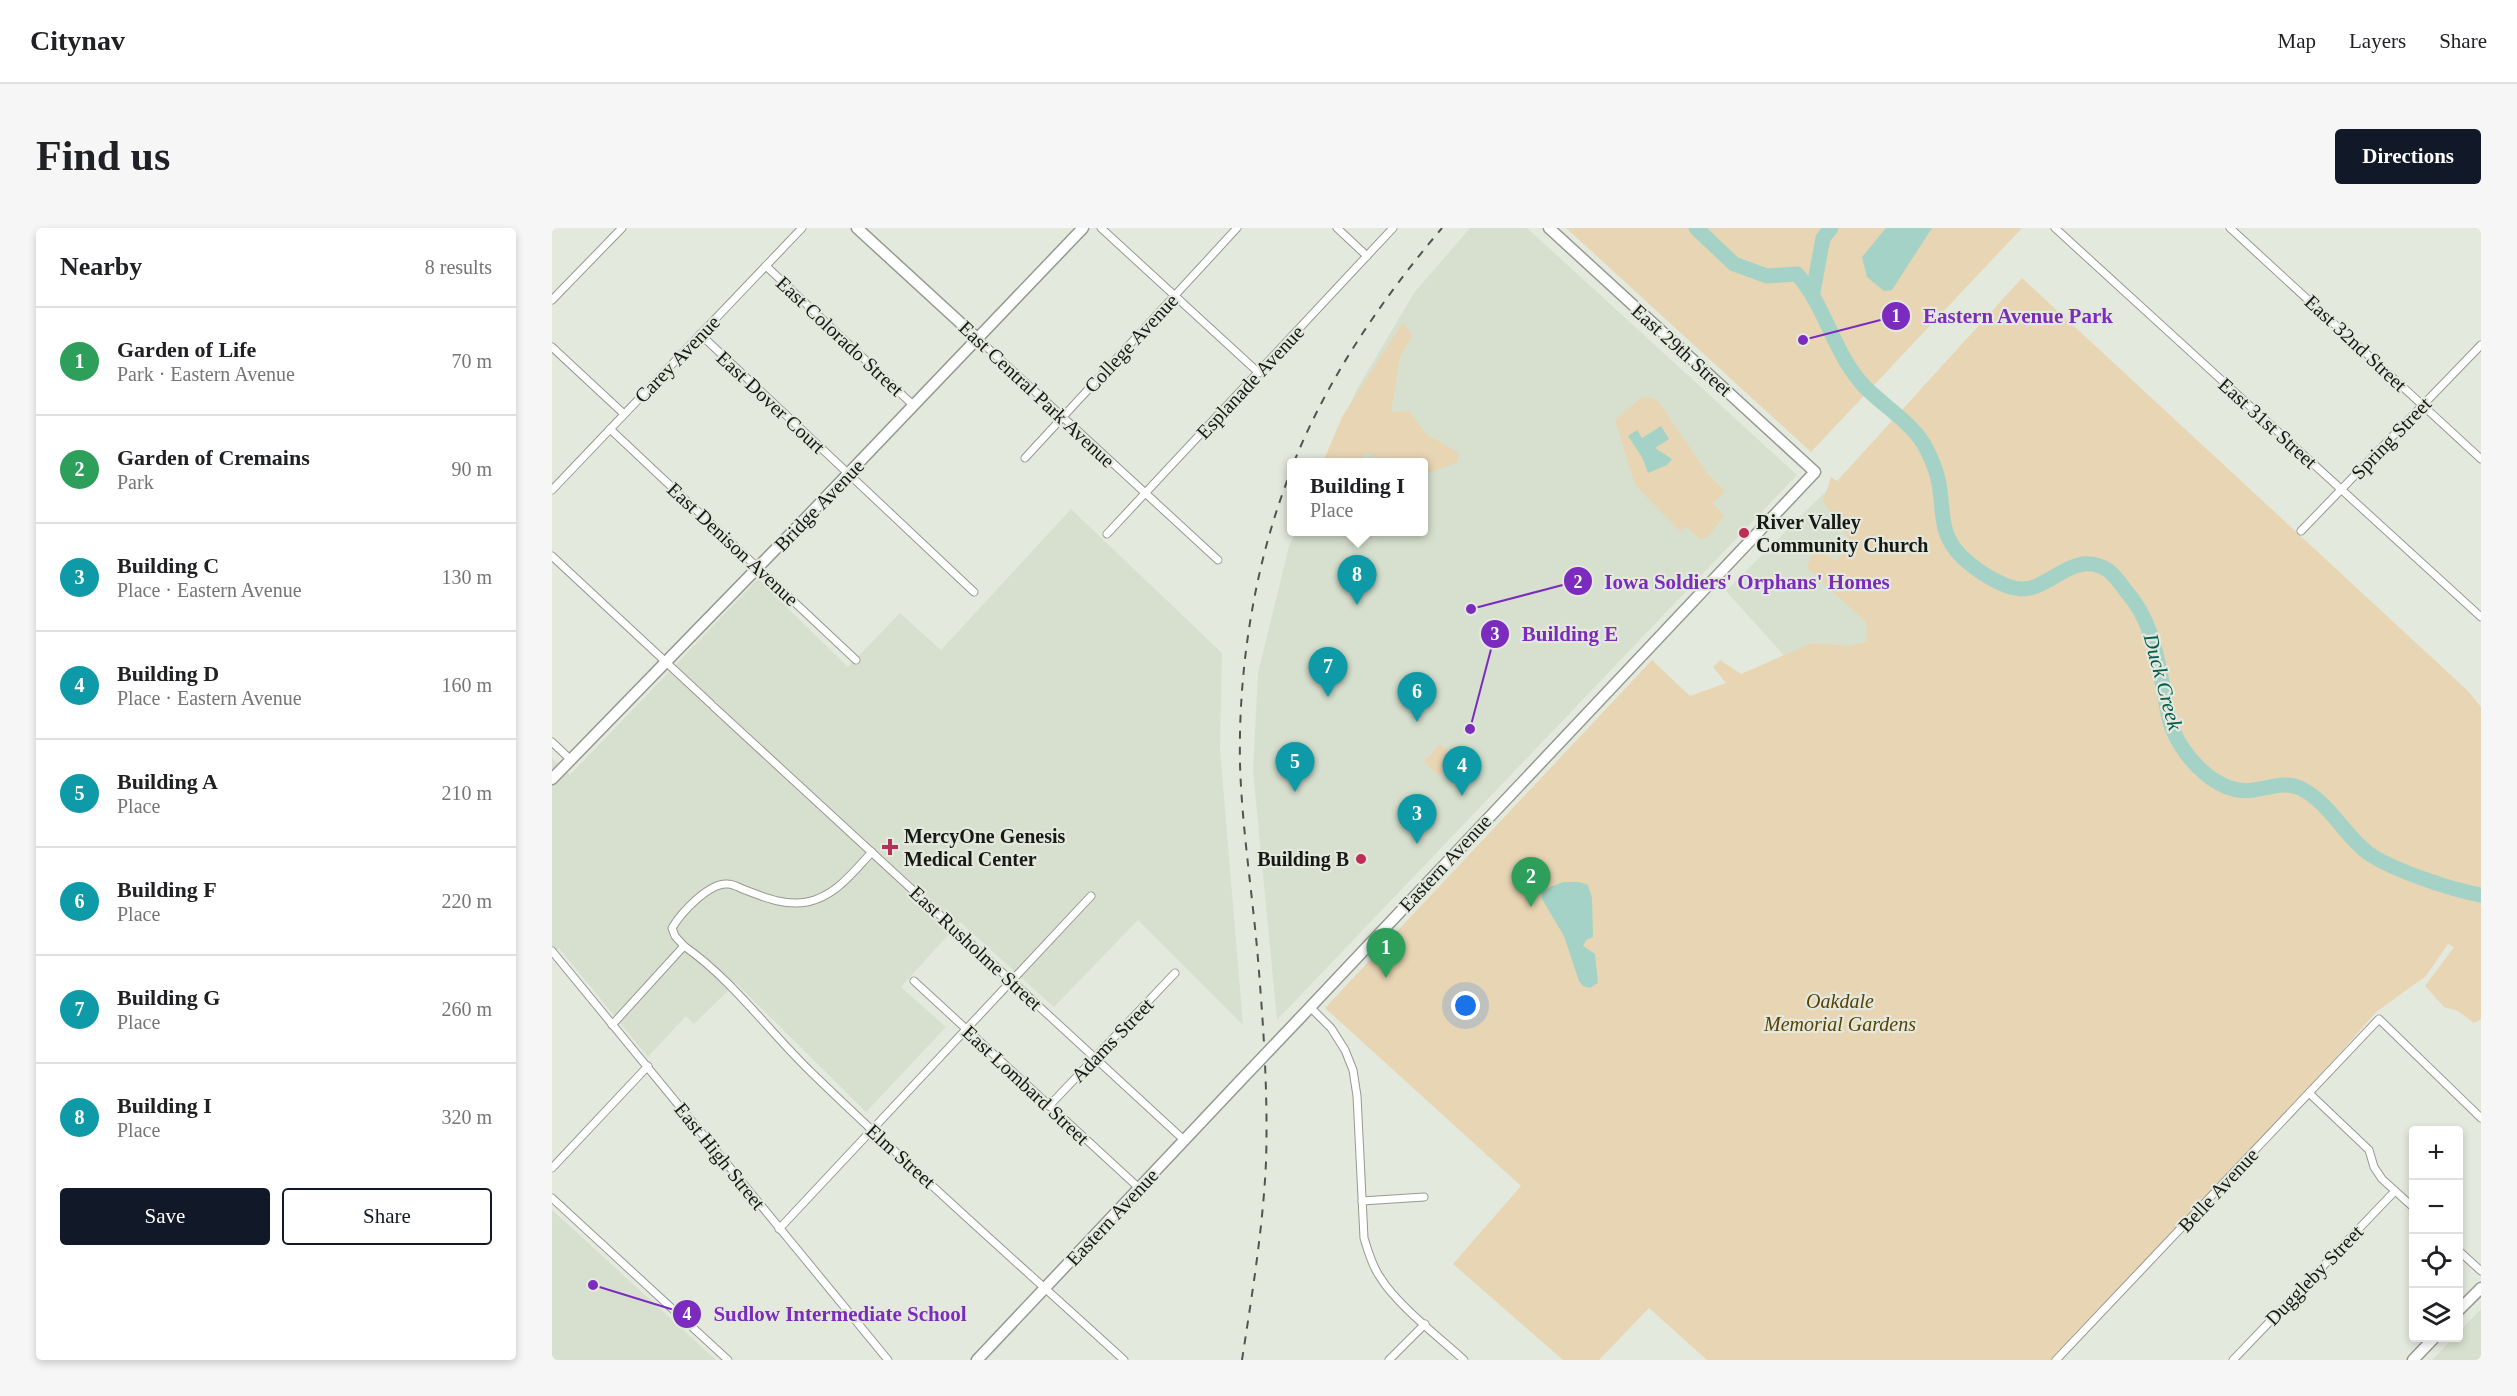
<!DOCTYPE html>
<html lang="en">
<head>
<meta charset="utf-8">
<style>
  :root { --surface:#fff; --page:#f6f6f6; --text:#202124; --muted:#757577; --line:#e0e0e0; --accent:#111827 }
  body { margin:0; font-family:Georgia,serif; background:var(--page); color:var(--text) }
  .controls { position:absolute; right:18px; bottom:18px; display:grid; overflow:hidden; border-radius:6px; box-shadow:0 3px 9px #0003 }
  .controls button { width:54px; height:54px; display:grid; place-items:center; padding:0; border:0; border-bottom:2px solid var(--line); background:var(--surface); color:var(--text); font:30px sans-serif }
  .you { position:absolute; left:914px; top:778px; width:21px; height:21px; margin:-15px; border:4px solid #fff; border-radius:50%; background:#1a73e8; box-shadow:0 0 0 9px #1a73e833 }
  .badge { display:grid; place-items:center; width:39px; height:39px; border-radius:50%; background:var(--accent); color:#fff; font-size:20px; font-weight:700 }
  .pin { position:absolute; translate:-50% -50px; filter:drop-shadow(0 2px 3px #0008) }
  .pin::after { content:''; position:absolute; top:32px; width:21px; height:18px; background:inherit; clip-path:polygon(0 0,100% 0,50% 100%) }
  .popup { position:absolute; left:735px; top:230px; width:141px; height:78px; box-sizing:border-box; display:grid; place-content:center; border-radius:6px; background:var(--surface); filter:drop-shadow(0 2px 4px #0005); font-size:20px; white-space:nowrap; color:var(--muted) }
  .popup b { font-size:22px; color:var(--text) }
  .popup::after { content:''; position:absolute; left:50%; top:100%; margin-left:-12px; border:12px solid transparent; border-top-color:var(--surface) }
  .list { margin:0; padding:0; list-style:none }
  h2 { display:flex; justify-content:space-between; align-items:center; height:78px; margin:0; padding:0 24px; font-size:26px }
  h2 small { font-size:20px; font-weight:400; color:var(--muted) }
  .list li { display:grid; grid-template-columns:39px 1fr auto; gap:18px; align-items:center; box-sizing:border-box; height:108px; padding:0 24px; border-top:2px solid var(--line) }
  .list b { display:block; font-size:22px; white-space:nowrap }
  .list p { margin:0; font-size:20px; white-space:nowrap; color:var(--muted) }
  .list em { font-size:20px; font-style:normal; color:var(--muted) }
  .actions { display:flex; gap:12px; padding:18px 24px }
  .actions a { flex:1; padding:14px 0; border:2px solid var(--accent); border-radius:6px; text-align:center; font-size:21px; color:var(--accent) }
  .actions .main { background:var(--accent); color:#fff }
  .icon { flex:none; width:33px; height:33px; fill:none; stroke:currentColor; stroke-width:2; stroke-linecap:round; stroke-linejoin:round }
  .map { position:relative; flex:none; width:1929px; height:1132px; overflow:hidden; border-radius:6px }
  header { display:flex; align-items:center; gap:36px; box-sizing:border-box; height:84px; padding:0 30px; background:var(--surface); border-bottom:2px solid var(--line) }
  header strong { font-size:28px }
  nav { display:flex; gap:33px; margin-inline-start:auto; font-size:21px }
  .intro { display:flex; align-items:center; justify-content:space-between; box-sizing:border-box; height:144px; padding:0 36px }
  h1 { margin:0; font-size:42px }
  .button { padding:15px 27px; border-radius:6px; background:var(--accent); color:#fff; font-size:21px; font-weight:700 }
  main { display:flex; gap:36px; padding:0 36px }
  aside { flex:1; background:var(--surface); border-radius:6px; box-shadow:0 3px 9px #0003 }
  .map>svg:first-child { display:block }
</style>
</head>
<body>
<header>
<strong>Citynav</strong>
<nav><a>Map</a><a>Layers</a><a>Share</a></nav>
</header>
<div class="intro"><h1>Find us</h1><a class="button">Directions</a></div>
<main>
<aside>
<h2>Nearby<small>8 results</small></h2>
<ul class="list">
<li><span class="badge" style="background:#2e9e5b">1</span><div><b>Garden of Life</b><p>Park · Eastern Avenue</p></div><em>70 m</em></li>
<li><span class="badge" style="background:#2e9e5b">2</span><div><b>Garden of Cremains</b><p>Park</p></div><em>90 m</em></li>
<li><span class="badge" style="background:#0f9aa8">3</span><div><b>Building C</b><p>Place · Eastern Avenue</p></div><em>130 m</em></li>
<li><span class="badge" style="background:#0f9aa8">4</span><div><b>Building D</b><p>Place · Eastern Avenue</p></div><em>160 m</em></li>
<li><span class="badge" style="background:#0f9aa8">5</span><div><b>Building A</b><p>Place</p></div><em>210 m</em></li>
<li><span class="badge" style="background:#0f9aa8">6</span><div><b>Building F</b><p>Place</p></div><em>220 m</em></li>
<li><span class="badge" style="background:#0f9aa8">7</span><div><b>Building G</b><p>Place</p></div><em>260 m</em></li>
<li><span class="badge" style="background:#0f9aa8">8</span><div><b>Building I</b><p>Place</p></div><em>320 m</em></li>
</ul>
<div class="actions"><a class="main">Save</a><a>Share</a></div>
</aside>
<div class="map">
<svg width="1929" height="1132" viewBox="0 0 1929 1132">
  <rect width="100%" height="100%" fill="#e4e9de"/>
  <g fill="#d7e0ce">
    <path d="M918,0H975L1245,247L725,792L701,543L706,445L737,318L744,304H871V234H773L805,161L862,65Z"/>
    <path d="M1285,252L1452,411L1419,445L1236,432L1174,363Z"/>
    <path d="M519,281L670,425L668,520L691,797L586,692L502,779L408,694L349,759L394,799L314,884L184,755L142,796L134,788L96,829L7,720L0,726V530L18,547L206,351L296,439L348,385L389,422Z"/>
    <path d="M0,982L164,1132H0Z"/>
    <path d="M1929,1081V1132H1880L1901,1110H1906L1907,1104Z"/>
  </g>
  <g fill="#e8d5b4">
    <path d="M1014,0H1470L1259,224Z"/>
    <path d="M1470,50L1916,463L1929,479V791L1922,795L1906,783L1892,779L1873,758L1902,719L1896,716L1874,748L1824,784L1773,842L1500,1132H1155L1097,1080L1047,1132H1011L901,1036L969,958L773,780L1100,432L1138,468L1174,455L1161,439L1168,432L1189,446L1260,415L1296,418L1315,414L1314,394L1255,340L1262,319L1284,333L1299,314L1271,274L1279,249L1289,256L1286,252Z"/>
    <path d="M851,94L860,108L848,129L839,184L857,183L874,206L907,225L905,235L873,246L871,234H863L859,230C844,239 829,230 813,225L807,234H771L790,189Z"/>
    <path d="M1090,169L1100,170L1106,173L1155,245L1173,263L1161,275L1172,288L1154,311L1152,309L1149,312L1134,298L1129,304L1083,257L1063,192Z"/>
    <path d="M888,516L903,530L887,548L872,534Z"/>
  </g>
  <g fill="#a5d2c6">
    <path d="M1334,0H1380L1340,62L1332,63L1315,49L1310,29Z"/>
    <path d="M1109,198L1117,211L1103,220L1120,231L1115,237L1096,245L1090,229L1076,208L1085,202L1090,210Z"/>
    <path d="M1011,654H1027L1036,657L1040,670L1041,709L1034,712L1031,718L1043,726L1046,755L1038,760L1031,758L1027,753L1012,708L990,671V665L998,659Z"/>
  </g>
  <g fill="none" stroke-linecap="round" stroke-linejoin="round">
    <g stroke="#a5d2c6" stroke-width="15">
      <path d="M1144,0L1182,36L1215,48L1245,46C1274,79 1282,126 1312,158C1332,179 1362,195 1375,222C1379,230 1384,242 1386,251C1393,282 1385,304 1410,329C1424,342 1450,360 1469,361C1499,362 1522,319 1557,343C1563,348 1569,356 1574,363C1601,393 1605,431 1613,469C1615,479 1616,491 1620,500C1632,530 1666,568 1702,562C1717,560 1733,553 1748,560C1777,574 1791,606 1816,625C1840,642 1900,662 1929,667"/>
      <path d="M1261,64L1271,10L1279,0"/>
    </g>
    <g stroke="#959a90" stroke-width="9">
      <g id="street">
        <path d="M549,0L707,145"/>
        <path d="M785,0L815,28"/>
        <path d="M1503,0L1929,389"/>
        <path d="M1678,0L1929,231"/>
        <path d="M214,38L362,178"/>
        <path d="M0,72L70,0"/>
        <path d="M148,106L422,364"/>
        <path d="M426,111L666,332"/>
        <path d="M0,119L72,186"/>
        <path d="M58,201L304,432"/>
        <path d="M473,230L685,0"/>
        <path d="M0,262L250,0"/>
        <path d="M1749,303L1929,117"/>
        <path d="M555,306L841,0"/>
        <path d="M0,328L159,476"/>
        <path d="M162,479L632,912"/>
        <path d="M0,514L19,532"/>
        <path d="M132,718C182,753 217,804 261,846C362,944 468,1037 572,1132"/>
        <path d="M0,723L336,1132"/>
        <path d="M362,753L587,960"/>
        <path d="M758,779L779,800L793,822L801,842L805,868L812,1010C816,1023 820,1038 828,1049C844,1076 888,1110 912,1132"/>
        <path d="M60,797L132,718L123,708L120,700C129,685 157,654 176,656C181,656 188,660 193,662C214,670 233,678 255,674C284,668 301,644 320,624"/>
        <path d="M1757,865L1817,922L1822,939L1830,951L1862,980"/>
        <path d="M497,878L623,745"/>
        <path d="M0,940L96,838"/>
        <path d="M0,970L176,1132"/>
        <path d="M810,973L872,969"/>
        <path d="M227,1001L539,668"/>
        <path d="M1906,1022L1929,1043"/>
        <path d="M837,1132L873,1096"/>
        <path d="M1504,1132L1827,791L1929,890"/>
        <path d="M1681,1132L1843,963"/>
      </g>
    </g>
    <g stroke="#959a90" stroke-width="13">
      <g id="secondary">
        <path d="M305,0L426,111"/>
        <path d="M0,551L251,293L531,0"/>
        <path d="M747,791L1263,244L997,0"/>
        <path d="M1906,1083L1929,1060"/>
        <path d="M425,1132L688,853"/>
        <path d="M1861,1132L1882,1110"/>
      </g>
    </g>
    <use href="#street" stroke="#fff" stroke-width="7"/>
    <use href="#secondary" stroke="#fff" stroke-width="10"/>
    <g stroke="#52544e" stroke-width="2" stroke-dasharray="8 8" stroke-linecap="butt">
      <path d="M742,234C777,148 830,71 890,0"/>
      <path d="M690,1132C700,1067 711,1000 714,934C716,871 712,806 707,744C702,675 690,604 688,536C686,439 703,333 739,243"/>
    </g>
    <g stroke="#959a90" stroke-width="13" stroke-linecap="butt">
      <path id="secondary-bridge" d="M688,853L747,791"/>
    </g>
    <use href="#secondary-bridge" stroke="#fff" stroke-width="10"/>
  </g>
  <g fill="#bc2d57" stroke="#e4e9de" stroke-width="2">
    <circle cx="1192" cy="305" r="6"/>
    <path d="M335 610h6v6h6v6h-6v6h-6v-6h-6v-6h6z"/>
    <circle cx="809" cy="631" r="6"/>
  </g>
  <g text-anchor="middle" stroke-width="4.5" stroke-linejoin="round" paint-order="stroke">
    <g font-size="20" fill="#171915" stroke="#e4e9de">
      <text transform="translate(288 108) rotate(43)" y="7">East Colorado Street</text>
      <text transform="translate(579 115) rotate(-47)" y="7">College Avenue</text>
      <text transform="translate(1804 115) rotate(43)" y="7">East 32nd Street</text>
      <text transform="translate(1130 122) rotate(42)" y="7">East 29th Street</text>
      <text transform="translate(125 131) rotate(-46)" y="7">Carey Avenue</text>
      <text transform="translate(698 154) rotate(-47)" y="7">Esplanade Avenue</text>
      <text transform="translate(485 166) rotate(43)" y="7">East Central Park Avenue</text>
      <text transform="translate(219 174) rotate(43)" y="7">East Dover Court</text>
      <text transform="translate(1716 195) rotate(42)" y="7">East 31st Street</text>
      <text transform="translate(1839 210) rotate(-46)" y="7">Spring Street</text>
      <text transform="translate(267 277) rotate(-46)" y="7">Bridge Avenue</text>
      <text transform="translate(181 316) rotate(43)" y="7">East Denison Avenue</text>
      <text transform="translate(893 635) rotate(-47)" y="7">Eastern Avenue</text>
      <text transform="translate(424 720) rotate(43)" y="7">East Rusholme Street</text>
      <text transform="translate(560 812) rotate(-46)" y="7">Adams Street</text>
      <text transform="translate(474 857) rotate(43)" y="7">East Lombard Street</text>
      <text transform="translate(168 928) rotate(51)" y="7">East High Street</text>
      <text transform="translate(349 928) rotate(42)" y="7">Elm Street</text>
      <text transform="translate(1666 962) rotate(-47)" y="7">Belle Avenue</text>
      <text transform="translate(560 989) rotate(-47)" y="7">Eastern Avenue</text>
      <text transform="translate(1762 1047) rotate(-46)" y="7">Duggleby Street</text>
    </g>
    <g font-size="20" font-weight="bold" fill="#171915" stroke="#e4e9de" text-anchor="start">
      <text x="1204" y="301">River Valley<tspan x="1204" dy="23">Community Church</tspan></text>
      <text x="352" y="615">MercyOne Genesis<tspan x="352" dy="23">Medical Center</tspan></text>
      <text x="797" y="638" text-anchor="end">Building B</text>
    </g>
    <g font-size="20" font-style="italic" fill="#5b4003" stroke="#e4e9de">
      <text x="1288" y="780">Oakdale<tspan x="1288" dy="23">Memorial Gardens</tspan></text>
    </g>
    <g font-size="21" font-style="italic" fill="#005c4d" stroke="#e4e9de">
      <text transform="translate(1611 454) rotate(75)" y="7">Duck Creek</text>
    </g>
  </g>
  <path fill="none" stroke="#7b2cbf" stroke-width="2" d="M1251 112L1344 88M919 381L1026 353M918 501L943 406M41 1057L135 1086"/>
  <g fill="#7b2cbf" stroke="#e4e9de" stroke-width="2">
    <circle cx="1251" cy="112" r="6"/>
    <circle cx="919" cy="381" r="6"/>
    <circle cx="918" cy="501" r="6"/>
    <circle cx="41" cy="1057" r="6"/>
    <circle cx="1344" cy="88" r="15"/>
    <circle cx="1026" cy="353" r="15"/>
    <circle cx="943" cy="406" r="15"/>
    <circle cx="135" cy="1086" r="15"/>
  </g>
  <g font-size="18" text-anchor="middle" font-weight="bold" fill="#fff">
    <text x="1344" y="94">1</text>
    <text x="1026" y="360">2</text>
    <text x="943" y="412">3</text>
    <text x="135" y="1092">4</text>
  </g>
  <g font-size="21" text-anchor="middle" font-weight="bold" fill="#7b2cbf" stroke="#e4e9de" stroke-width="4.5" stroke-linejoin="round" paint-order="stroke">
    <text x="1466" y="95">Eastern Avenue Park</text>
    <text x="1195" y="361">Iowa Soldiers' Orphans' Homes</text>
    <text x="1018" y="413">Building E</text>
    <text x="288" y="1093">Sudlow Intermediate School</text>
  </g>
</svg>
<div class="controls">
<button>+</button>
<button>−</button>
<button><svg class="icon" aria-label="locate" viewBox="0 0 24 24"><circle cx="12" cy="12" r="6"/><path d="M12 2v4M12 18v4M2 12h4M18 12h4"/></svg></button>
<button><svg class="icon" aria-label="layers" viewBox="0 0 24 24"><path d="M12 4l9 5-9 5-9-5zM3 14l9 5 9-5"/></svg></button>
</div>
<div class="you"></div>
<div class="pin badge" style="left:834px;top:750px;background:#2e9e5b">1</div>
<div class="pin badge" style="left:979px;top:679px;background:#2e9e5b">2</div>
<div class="pin badge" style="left:865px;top:616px;background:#0f9aa8">3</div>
<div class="pin badge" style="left:910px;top:568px;background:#0f9aa8">4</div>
<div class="pin badge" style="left:743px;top:564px;background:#0f9aa8">5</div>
<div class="pin badge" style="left:865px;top:494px;background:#0f9aa8">6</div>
<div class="pin badge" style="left:776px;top:469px;background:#0f9aa8">7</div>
<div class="pin badge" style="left:805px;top:377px;background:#0f9aa8">8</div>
<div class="popup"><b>Building I</b>Place</div>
</div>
</main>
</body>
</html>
